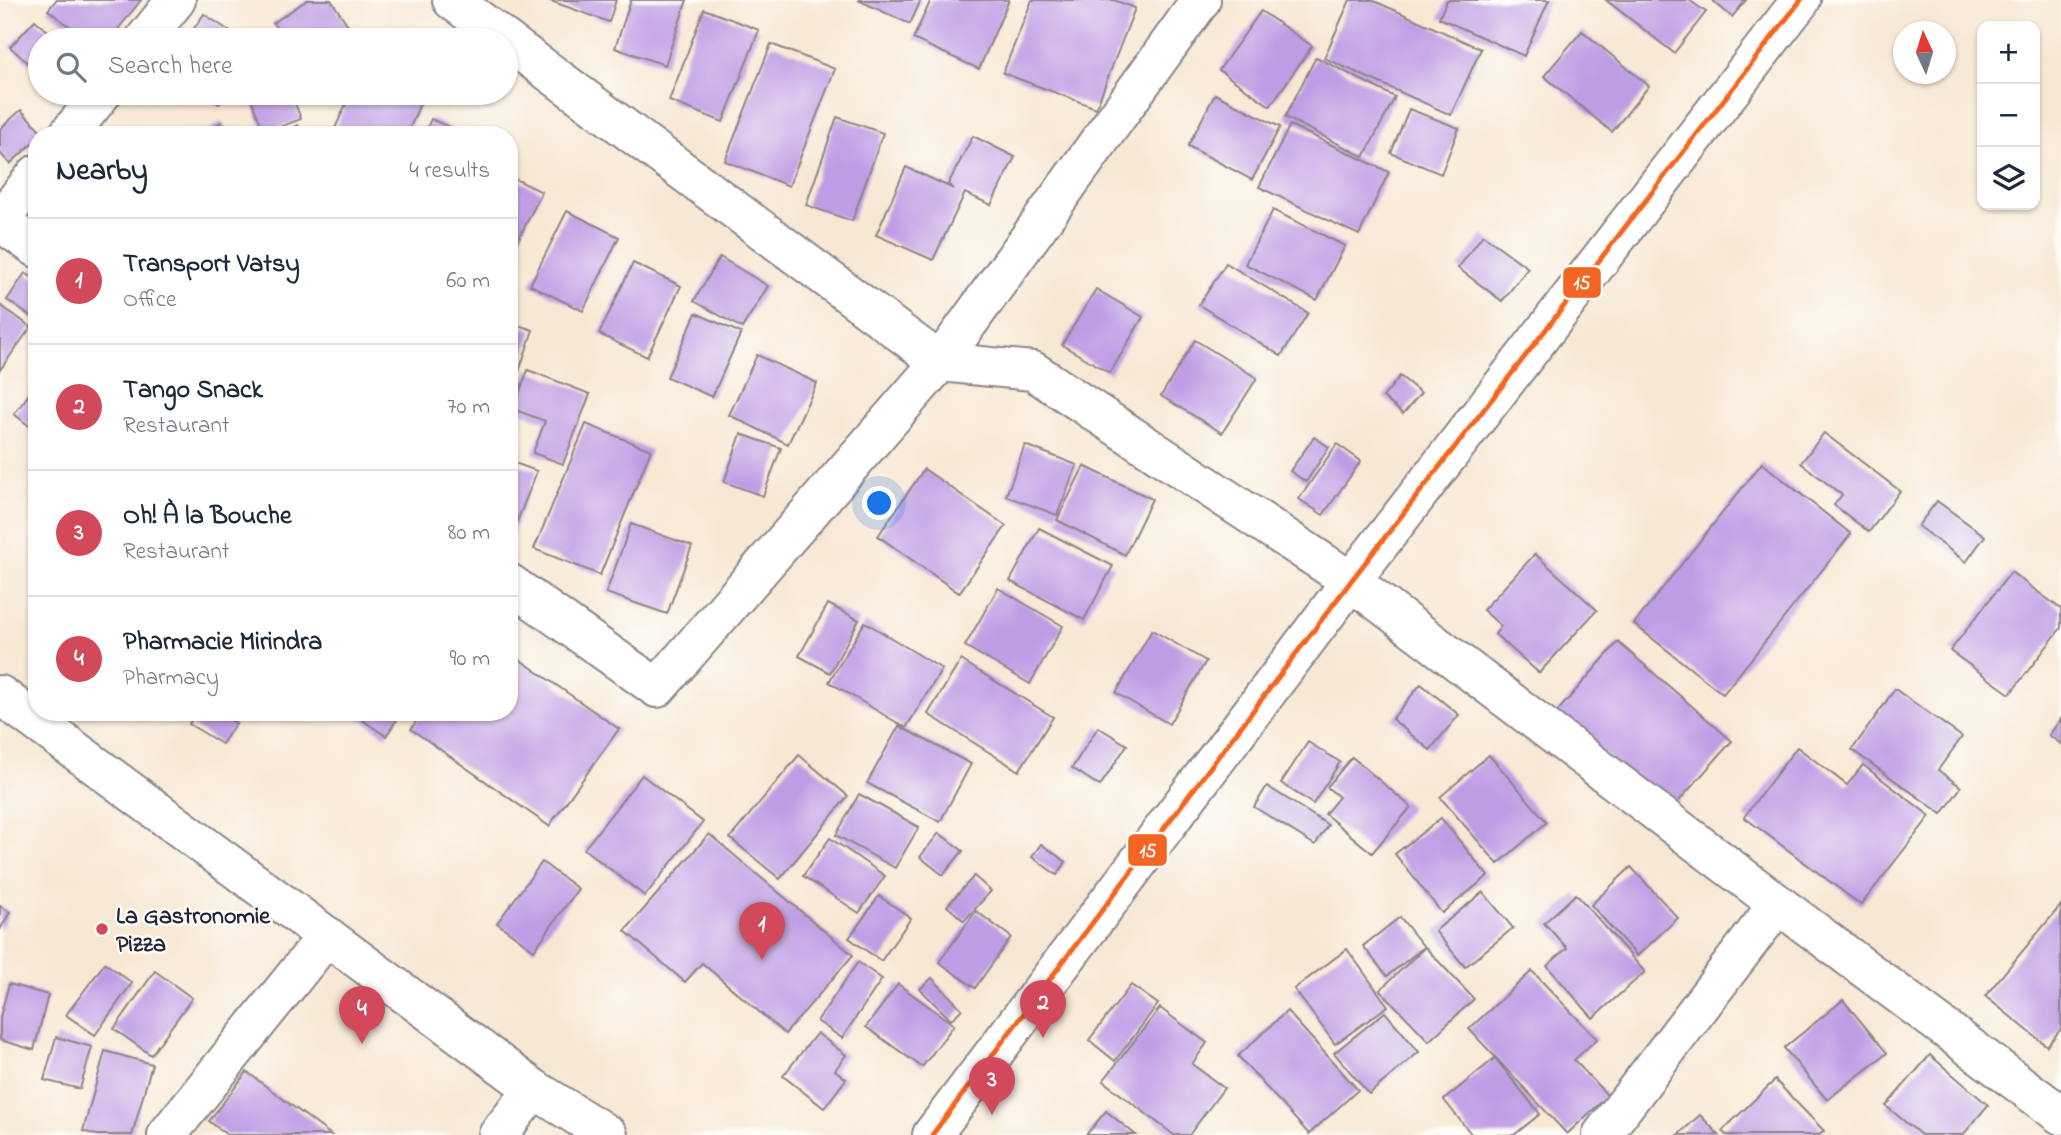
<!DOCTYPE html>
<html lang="en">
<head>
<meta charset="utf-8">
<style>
  :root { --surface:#fff; --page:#f6f6f7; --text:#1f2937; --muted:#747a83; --line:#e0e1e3; --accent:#d1495b }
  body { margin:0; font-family:"Indie Flower",sans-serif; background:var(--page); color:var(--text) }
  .controls { position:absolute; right:21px; top:21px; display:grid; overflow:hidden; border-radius:14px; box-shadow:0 2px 5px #0004 }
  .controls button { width:63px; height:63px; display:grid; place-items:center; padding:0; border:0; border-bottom:2px solid var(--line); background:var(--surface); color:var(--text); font:35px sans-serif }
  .compass { position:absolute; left:1893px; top:21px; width:63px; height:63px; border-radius:50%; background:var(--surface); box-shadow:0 2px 5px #0004; rotate:356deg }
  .you { position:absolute; left:880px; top:504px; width:24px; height:24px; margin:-18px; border:5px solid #fff; border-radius:50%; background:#1a73e8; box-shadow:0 0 0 10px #1a73e833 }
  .badge { display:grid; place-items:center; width:46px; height:46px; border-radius:50%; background:var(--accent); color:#fff; font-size:23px; font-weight:700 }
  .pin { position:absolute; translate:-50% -58px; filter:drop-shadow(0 2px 4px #0008) }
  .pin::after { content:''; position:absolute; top:37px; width:24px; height:21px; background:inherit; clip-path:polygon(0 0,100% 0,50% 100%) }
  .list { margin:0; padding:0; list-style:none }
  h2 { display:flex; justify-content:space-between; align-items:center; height:91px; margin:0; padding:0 28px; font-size:30px }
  h2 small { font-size:23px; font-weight:400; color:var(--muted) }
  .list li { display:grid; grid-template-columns:46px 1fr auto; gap:21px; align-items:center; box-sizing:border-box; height:126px; padding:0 28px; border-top:2px solid var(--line) }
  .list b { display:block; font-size:26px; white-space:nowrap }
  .list p { margin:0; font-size:23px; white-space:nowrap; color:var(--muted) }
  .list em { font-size:23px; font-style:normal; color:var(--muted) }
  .icon { flex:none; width:38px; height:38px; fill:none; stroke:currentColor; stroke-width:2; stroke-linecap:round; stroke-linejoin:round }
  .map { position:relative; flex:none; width:2061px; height:1135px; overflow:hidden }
  .search { position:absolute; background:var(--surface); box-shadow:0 2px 5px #0004; left:28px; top:28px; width:490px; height:77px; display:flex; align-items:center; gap:18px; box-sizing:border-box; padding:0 24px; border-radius:38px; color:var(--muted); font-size:26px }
  .panel { position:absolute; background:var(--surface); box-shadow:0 2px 5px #0004; left:28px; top:126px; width:490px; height:595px; border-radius:28px }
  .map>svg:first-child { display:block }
</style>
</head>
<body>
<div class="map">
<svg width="2061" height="1135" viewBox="0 0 2061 1135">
  <rect width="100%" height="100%" fill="#fdfcf7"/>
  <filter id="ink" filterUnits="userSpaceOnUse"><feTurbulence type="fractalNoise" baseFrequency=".0143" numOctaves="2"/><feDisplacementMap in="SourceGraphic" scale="14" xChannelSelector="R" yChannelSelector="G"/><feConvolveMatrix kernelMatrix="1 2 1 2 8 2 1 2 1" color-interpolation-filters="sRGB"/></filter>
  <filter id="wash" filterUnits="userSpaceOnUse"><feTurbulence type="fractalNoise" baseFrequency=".00686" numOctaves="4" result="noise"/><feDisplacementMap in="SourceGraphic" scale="28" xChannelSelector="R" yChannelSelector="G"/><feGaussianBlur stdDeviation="1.57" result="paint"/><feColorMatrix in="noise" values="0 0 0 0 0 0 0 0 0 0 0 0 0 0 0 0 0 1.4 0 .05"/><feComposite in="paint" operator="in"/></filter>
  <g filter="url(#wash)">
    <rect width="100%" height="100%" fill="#f7e8d4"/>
    <g id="blocks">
      <g fill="#bf9de5">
        <path d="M56,0H141L118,29L129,38L128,40H87L48,10Z"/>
        <path d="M307,0H331L358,40H285L273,23Z"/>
        <path d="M548,0H616L609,22Z"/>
        <path d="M631,0H687L665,65L615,48Z"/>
        <path d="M858,0H921L910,24Z"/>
        <path d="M931,0H1009L979,69L913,39Z"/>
        <path d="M1032,0H1114L1135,8L1096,108L1003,73Z"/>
        <path d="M1350,0H1372L1481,49L1451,115L1324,58Z"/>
        <path d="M1447,0H1549L1524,56L1439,18Z"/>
        <path d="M1606,0H1689L1706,12L1674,53Z"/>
        <path d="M1712,0H1746L1732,17Z"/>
        <path d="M704,9L759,30L723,122L669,101Z"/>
        <path d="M1261,11L1312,46L1270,106L1219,70Z"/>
        <path d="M204,14L243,40H186Z"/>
        <path d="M35,20L58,40H40V74L10,47Z"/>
        <path d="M1582,31L1649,86L1612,132L1544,76Z"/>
        <path d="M771,44L835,69L789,186L725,161Z"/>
        <path d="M1316,57L1395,97L1364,157L1285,117Z"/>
        <path d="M202,93H226L219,104Z"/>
        <path d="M260,93H291L301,119L264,133L250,96Z"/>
        <path d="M351,93H422L424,94L407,135H332Z"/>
        <path d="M1215,94L1280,127L1252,180L1188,146Z"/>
        <path d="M1409,109L1459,128L1441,174L1391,153Z"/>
        <path d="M21,110L43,133L37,135V139L10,164L0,153V129Z"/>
        <path d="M837,117L883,133L852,221L806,205Z"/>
        <path d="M431,119L467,135H424Z"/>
        <path d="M221,122L230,135H201Z"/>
        <path d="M297,125L310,135H289Z"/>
        <path d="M1290,125L1389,172L1359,235L1259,187Z"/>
        <path d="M973,136L1015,157L991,205L965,193L933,260L876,235L906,167L954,189L948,184Z"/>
        <path d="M509,176L542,192L514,248L509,246Z"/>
        <path d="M1273,210L1345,246L1317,300L1245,264Z"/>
        <path d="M567,211L619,237L583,311L530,285Z"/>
        <path d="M1483,235L1528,268L1502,301L1458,268Z"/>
        <path d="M720,257L768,286L742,328L694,301Z"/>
        <path d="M633,263L681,286L647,357L599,334Z"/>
        <path d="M1226,263L1308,313L1281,356L1199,305Z"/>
        <path d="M25,273L37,280V321L7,300Z"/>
        <path d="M1096,289L1143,317L1110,373L1062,345Z"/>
        <path d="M0,305L31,327L0,370Z"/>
        <path d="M696,313L741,333L712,397L667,377Z"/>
        <path d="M509,322L533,330L510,398H509Z"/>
        <path d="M1195,340L1257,378L1222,433L1161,396Z"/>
        <path d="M757,355L817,383L788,444L729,415Z"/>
        <path d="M528,370L590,394L563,464L533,453L545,421L513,409Z"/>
        <path d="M1400,376L1421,393L1403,414L1383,397Z"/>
        <path d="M37,384V432L14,414Z"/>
        <path d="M586,424L651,450L600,575L534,549Z"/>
        <path d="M1824,433L1900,491L1869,532L1834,505L1842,495L1801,463Z"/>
        <path d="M741,434L781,448L763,496L724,482Z"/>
        <path d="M1314,437L1329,447L1306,482L1290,471Z"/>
        <path d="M1337,444L1361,461L1323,515L1299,499Z"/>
        <path d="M1025,445L1077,465L1057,515L1006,496Z"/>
        <path d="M509,461L537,471L509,542Z"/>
        <path d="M1762,463L1851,534L1723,694L1634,624Z"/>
        <path d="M1084,466L1152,499L1125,555L1057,520Z"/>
        <path d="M924,469L1006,526L959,593L878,536Z"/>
        <path d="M1937,501L1985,536L1966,562L1918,526Z"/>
        <path d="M631,524L692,546L667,614L606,593Z"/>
        <path d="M1039,528L1113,566L1084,620L1010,581Z"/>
        <path d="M1535,554L1597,610L1539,673L1495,634L1501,626L1483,610Z"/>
        <path d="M2011,572L2061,609V628L2010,694L1950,651Z"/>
        <path d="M998,588L1063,626L1030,684L965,646Z"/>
        <path d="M828,604L859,620L830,673L799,656Z"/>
        <path d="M865,622L942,669L906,728L829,682Z"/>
        <path d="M1152,630L1206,661L1169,724L1116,693Z"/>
        <path d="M1618,642L1732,741L1670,811L1556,713Z"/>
        <path d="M509,652L619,729L549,826L411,729L423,712H509Z"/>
        <path d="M961,660L1053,717L1019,771L928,714Z"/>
        <path d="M1421,684L1459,715L1430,750L1392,719Z"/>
        <path d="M1895,689L1962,737L1938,770L1961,787L1942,814L1852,750Z"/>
        <path d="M196,712H218L236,723L222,744L189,724Z"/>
        <path d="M357,712H402L386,736L355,715Z"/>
        <path d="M2061,719V744L2049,735Z"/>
        <path d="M899,726L971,764L940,822L867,783Z"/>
        <path d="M1098,727L1127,745L1100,786L1072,768Z"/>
        <path d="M1308,742L1340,762L1313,804L1281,783Z"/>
        <path d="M1797,747L1847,785L1863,765L1930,816L1861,905L1744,817Z"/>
        <path d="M799,755L848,796L780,879L730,838Z"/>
        <path d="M1489,755L1547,822L1498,864L1440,797Z"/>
        <path d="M1352,757L1411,807L1372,853L1325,814L1339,797L1327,787Z"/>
        <path d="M642,775L703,822L645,896L584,849Z"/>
        <path d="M1267,786L1328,825L1315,845L1254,807Z"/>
        <path d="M859,794L919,827L895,868L836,835Z"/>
        <path d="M1441,818L1488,876L1442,913L1395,854Z"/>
        <path d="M939,833L963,851L943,875L920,857Z"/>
        <path d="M709,834L853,955L785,1034L702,963L685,982L625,931Z"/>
        <path d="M830,838L885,876L859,913L803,876Z"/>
        <path d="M1041,844L1066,862L1057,875L1032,857Z"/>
        <path d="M542,862L578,889L534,950L497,923Z"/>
        <path d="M1631,867L1678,918L1637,956L1591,905Z"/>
        <path d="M974,876L991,891L964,921L947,906Z"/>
        <path d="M1483,892L1513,928L1465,967L1435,931Z"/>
        <path d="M1576,894L1645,972L1593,1018L1547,966L1567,948L1544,923Z"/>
        <path d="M879,896L911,918L881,961L849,938Z"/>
        <path d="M2061,905V1029L2047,1046L1985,996Z"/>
        <path d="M0,906L10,912L0,930Z"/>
        <path d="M976,911L1011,937L975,988L939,962Z"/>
        <path d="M1400,917L1424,947L1387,976L1363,946Z"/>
        <path d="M1425,947L1474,999L1429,1041L1380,990Z"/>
        <path d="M1347,949L1388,1006L1335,1044L1294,989Z"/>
        <path d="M858,962L882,979L842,1038L817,1021Z"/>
        <path d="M105,963L132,983L95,1035L66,1015Z"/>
        <path d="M155,971L192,998L151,1055L114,1029Z"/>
        <path d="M1532,971L1597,1039L1574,1060L1608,1096L1567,1134L1469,1029Z"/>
        <path d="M932,978L962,1009L951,1020L920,989Z"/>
        <path d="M9,984L48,995L34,1050L0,1040V1017Z"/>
        <path d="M898,984L954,1025L922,1067L866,1027Z"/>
        <path d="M1131,985L1158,1004L1115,1061L1089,1040Z"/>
        <path d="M1843,1000L1887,1053L1827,1100L1784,1048Z"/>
        <path d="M1160,1008L1207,1043L1192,1064L1224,1088L1189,1135H1174L1103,1081Z"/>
        <path d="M1287,1011L1358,1090L1309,1134L1238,1056Z"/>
        <path d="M1385,1012L1419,1052L1369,1094L1334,1053Z"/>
        <path d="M817,1033L846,1055L835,1070L846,1079L824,1108L783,1076Z"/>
        <path d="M56,1037L92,1047L80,1089L44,1080Z"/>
        <path d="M105,1051L152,1064L132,1135H96L83,1131Z"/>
        <path d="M1930,1055L1988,1105L1963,1135H1921L1886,1106Z"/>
        <path d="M1495,1058L1540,1114L1514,1135H1472L1444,1100Z"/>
        <path d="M247,1072L331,1135H227L209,1121Z"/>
        <path d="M1775,1080L1824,1131L1819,1135H1726L1722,1131Z"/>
        <path d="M1106,1111L1136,1135H1086Z"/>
        <path d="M1700,1115L1719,1135H1678Z"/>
      </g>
    </g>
  </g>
  <g filter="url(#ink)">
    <use href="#blocks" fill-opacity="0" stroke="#8c8588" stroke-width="2"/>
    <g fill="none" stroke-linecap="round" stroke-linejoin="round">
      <g stroke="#8c8588" stroke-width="42">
        <g id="minor">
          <path d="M452,0L940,362L1033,371L1351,581L1778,904L2061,1115"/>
          <path d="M144,40L176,0"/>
          <path d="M68,135L102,93"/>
          <path d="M0,220L37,174"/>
          <path d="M0,222L37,248"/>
          <path d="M509,583L657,688L940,362L1201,0"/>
          <path d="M167,1135L327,936"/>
          <path d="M498,1135L534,1089"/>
          <path d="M932,1135L1351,581L1801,0"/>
          <path d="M1602,1135L1778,904"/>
        </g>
      </g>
      <g stroke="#8c8588" stroke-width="42">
        <path id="major" d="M0,695L534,1089L608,1135"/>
      </g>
      <use href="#minor" stroke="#fff" stroke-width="38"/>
      <use href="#major" stroke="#fff" stroke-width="38"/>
      <g stroke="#fdfcf7" stroke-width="10">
        <path id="bus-1" d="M932,1135L1351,581L1801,0"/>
      </g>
      <use href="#bus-1" stroke="#f26522" stroke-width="5"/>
    </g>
  </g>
  <circle fill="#d1495b" stroke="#fdfcf7" stroke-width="2.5" cx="102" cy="929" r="7"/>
  <g text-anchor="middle" stroke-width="5" stroke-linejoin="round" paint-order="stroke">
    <g font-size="24" font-weight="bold" fill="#22223b" stroke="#fdfcf7" text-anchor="start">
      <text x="116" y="923">La Gastronomie<tspan x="116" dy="28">Pizza</tspan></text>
    </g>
  </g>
  <g stroke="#fdfcf7" stroke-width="2.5">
    <rect x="1562" y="266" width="40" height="33" rx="7" fill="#f26522"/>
    <rect x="1127" y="833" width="41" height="34" rx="7" fill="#f26522"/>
  </g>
  <g font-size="19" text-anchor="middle" font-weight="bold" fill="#fff">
    <text x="1582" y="289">15</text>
    <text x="1148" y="857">15</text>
  </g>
</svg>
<div class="controls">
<button>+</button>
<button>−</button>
<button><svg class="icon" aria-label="layers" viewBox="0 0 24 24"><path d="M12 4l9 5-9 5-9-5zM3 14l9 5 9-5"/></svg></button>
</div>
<svg class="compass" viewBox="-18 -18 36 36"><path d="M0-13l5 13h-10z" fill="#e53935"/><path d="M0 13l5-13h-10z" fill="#747a83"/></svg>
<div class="you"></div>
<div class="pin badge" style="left:762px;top:960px">1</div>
<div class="pin badge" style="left:1043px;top:1038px">2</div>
<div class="pin badge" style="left:992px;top:1115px">3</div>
<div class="pin badge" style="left:362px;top:1044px">4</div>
<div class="search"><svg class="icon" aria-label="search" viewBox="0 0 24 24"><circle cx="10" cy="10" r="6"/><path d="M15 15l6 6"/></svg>Search here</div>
<section class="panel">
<h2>Nearby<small>4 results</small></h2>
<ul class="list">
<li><span class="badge">1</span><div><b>Transport Vatsy</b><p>Office</p></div><em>60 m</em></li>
<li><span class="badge">2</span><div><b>Tango Snack</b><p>Restaurant</p></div><em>70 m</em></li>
<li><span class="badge">3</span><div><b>Oh! À la Bouche</b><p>Restaurant</p></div><em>80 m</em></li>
<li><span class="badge">4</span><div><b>Pharmacie Mirindra</b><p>Pharmacy</p></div><em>90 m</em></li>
</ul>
</section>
</div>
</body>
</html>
